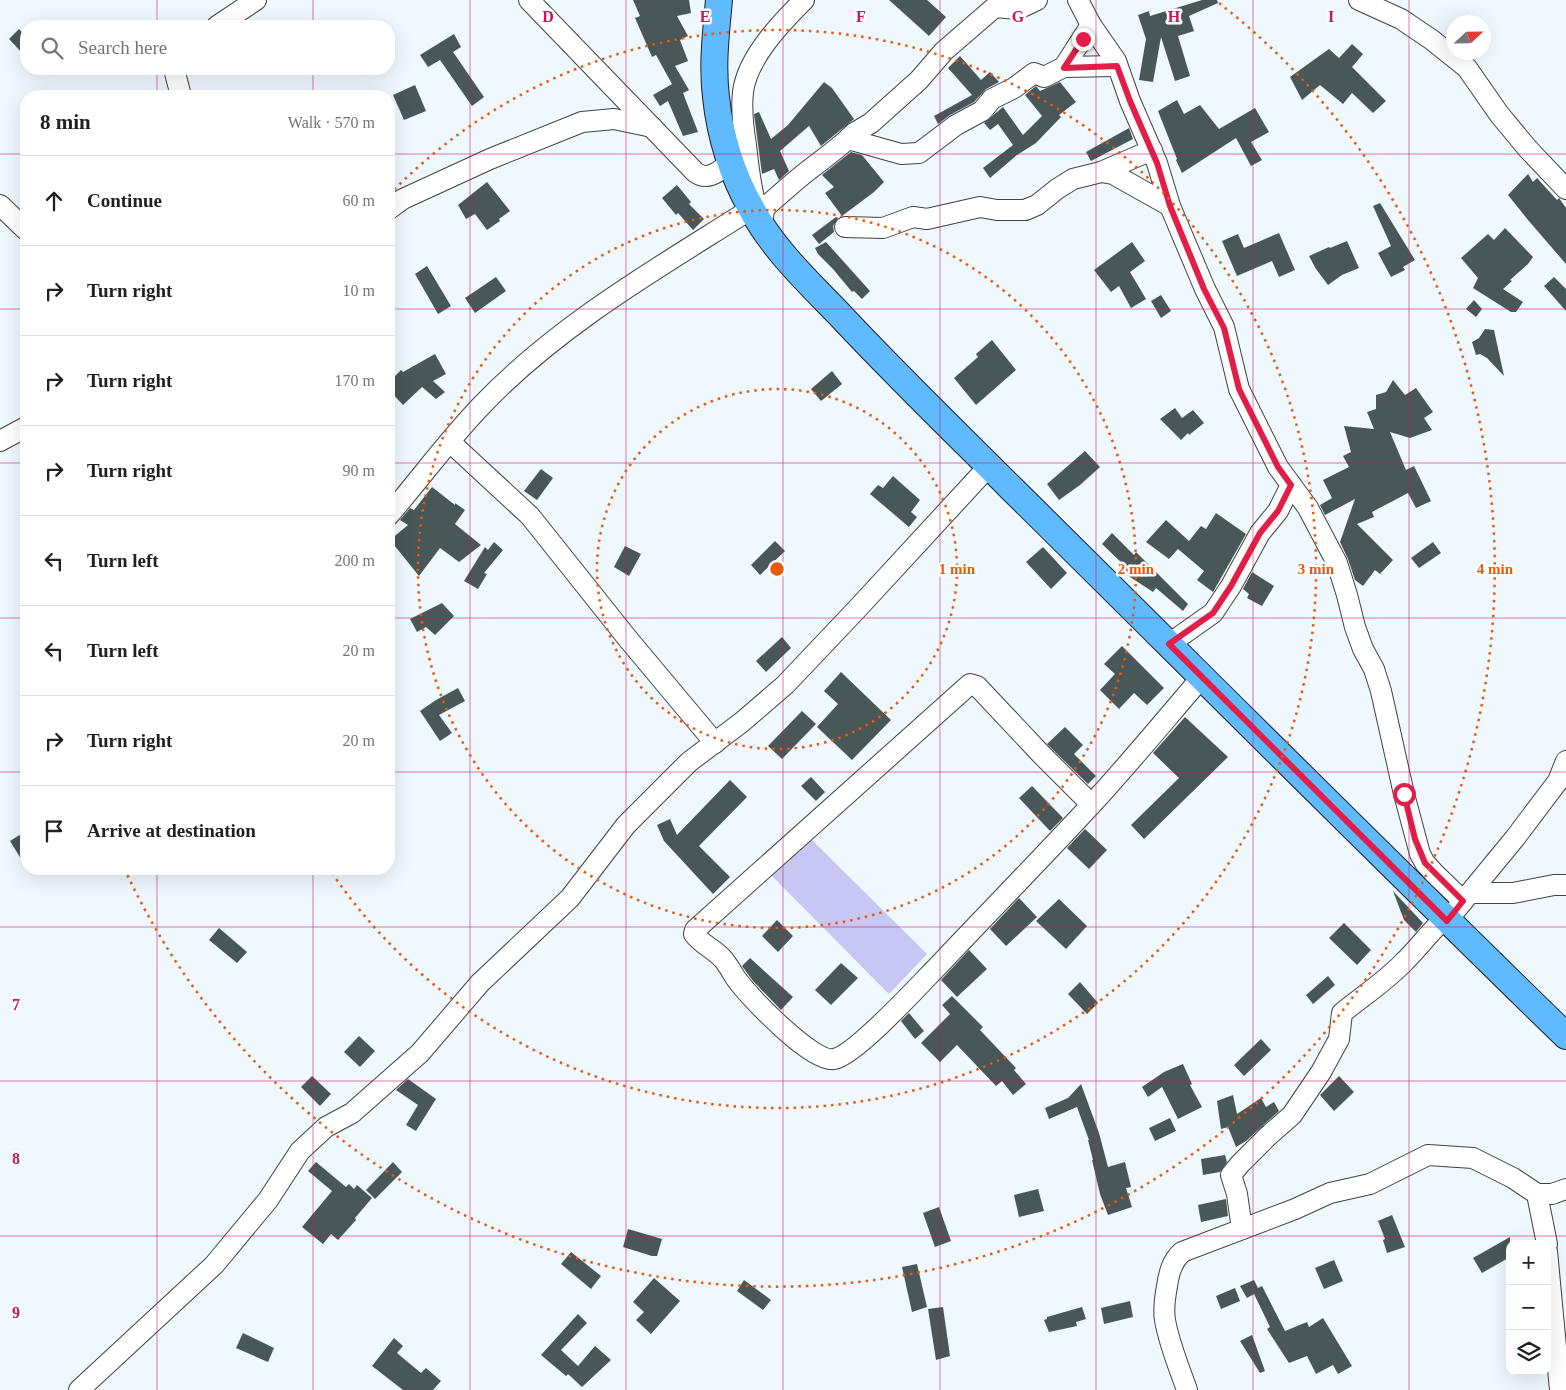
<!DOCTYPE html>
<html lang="en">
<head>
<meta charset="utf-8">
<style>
  :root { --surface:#fff; --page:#f2f2f2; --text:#202124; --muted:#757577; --line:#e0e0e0 }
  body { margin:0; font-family:Georgia,serif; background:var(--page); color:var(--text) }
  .controls { position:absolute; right:15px; bottom:15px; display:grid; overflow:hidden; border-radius:10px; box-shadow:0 5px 20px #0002 }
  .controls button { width:45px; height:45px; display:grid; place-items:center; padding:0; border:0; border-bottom:1px solid var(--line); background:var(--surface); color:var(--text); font:25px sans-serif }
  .compass { position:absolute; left:1446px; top:15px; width:45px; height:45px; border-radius:50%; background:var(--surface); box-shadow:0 5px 20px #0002; rotate:68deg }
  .stop { position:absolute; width:15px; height:15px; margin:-11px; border:4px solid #e11d48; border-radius:50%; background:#fff }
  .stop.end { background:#e11d48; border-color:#fff; box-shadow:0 1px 5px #0008 }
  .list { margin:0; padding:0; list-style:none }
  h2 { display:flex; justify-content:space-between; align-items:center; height:65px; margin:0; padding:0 20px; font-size:21px }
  h2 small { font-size:16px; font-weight:400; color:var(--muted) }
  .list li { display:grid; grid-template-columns:32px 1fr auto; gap:15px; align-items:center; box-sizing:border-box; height:90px; padding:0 20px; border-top:1px solid var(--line) }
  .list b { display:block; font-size:19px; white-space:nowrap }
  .list em { font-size:16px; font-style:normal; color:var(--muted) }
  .icon { flex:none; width:28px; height:28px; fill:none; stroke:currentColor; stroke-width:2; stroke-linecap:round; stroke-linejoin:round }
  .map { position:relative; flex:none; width:1566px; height:1390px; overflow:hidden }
  .search { position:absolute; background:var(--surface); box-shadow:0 5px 20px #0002; left:20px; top:20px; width:375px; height:55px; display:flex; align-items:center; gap:12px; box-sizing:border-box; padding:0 18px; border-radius:20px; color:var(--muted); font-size:19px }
  .panel { position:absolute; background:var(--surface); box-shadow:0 5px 20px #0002; left:20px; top:90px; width:375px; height:785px; border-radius:20px }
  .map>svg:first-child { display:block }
</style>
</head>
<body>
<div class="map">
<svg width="1566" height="1390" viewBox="0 0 1566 1390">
  <rect width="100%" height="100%" fill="#eff7ff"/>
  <path fill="#c8c7f4" d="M808,836L927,954L889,994L768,872Z"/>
  <g fill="#495758">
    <path d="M633,0H689L691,13L677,16L688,36L680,40L688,61L675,66L689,90L683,93L698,132L683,136L668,101L660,106L653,95L672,84L656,55L652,57L635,18L640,16Z"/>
    <path d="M889,0H927L946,17L929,36Z"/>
    <path d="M1202,0H1217L1218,3L1189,16L1194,31L1178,36L1190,76L1175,81L1161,37L1153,82L1139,80L1146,39L1138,15L1149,11L1150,16Z"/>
    <path d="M19,29L26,37V57L9,39Z"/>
    <path d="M454,34L461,47L453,52L484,97L472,106L440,60L428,67L420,55Z"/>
    <path d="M1352,44L1363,54L1352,67L1386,101L1373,113L1352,93L1343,104L1320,85L1302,100L1290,77L1329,49L1339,58Z"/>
    <path d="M960,56L981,80L990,72L999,82L986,89L974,102L950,115L938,124L934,116L972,95L948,68Z"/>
    <path d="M824,82L832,88L854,119L821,146L809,126L780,151L789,171L779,180L774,169L762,174L754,114L759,112L771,139L788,125Z"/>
    <path d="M1060,82L1076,102L1059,115L1061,117L1036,143L1017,155L990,178L983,168L1013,145L998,124L990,130L984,123L1003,107L1023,135L1042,116L1025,95L1036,86L1040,91Z"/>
    <path d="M415,85L426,111L404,120L393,95Z"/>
    <path d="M1177,100L1184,114L1200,105L1219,129L1255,108L1269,132L1251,142L1262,160L1251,166L1236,138L1182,173L1176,160L1177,159L1158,111Z"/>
    <path d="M1129,128L1133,139L1091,161L1086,152Z"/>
    <path d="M851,152L862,155L884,182L874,192L842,216L825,193L834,187L822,175Z"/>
    <path d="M1528,174L1533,182L1537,178L1557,200L1559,198L1566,208V264L1528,220L1508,195Z"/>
    <path d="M487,182L510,211L499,219L500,221L487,230L475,214L466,219L458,205Z"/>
    <path d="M677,185L691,202L689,204L704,219L693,230L678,213L676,215L662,198Z"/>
    <path d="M1380,203L1415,260L1403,267L1405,270L1391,277L1378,253L1391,246L1373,206Z"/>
    <path d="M836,217L838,218L833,226L834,232L819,244L812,235Z"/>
    <path d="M1505,228L1533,257L1528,264L1510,280L1512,281L1503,289L1523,302L1516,312H1511L1473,288L1478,278L1461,258L1488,234L1494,240Z"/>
    <path d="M1279,233L1295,270L1279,277L1272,261L1237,276L1222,241L1238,234L1244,248Z"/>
    <path d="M1347,241L1359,268L1342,275L1328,285L1316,269L1309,256L1329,247L1330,248Z"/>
    <path d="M826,242L870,291L862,299L854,291L852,292L833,269L818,254L815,248Z"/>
    <path d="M1132,242L1145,261L1130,272L1146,299L1131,308L1119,286L1111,292L1094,270Z"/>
    <path d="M427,266L451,306L438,314L415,274Z"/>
    <path d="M496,277L506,291L475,313L465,298Z"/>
    <path d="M1554,277L1566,289V311L1544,286Z"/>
    <path d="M1161,295L1171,311L1161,318L1151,301Z"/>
    <path d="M1474,300L1482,309L1476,317L1466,309Z"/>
    <path d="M1485,329L1494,330L1504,376L1487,358L1480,354L1476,355L1472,342L1479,338Z"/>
    <path d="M992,340L1016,370L976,405L954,378L978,357L976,354Z"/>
    <path d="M435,354L446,374L433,381L445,392L436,399L422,387L403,405L389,390V382L401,370L403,372Z"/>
    <path d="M832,371L842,384L821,401L811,389Z"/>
    <path d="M1393,380L1405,395L1416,388L1433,412L1424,418L1432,430L1410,438L1390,432L1406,470L1414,466L1431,501L1416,508L1408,493L1372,512L1374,517L1357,524L1393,560L1380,574L1375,570L1363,586L1355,580L1348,559L1340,542L1355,499L1325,515L1320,505L1332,498L1323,480L1349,467L1343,456L1351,452L1344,426L1374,429L1367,412L1376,409V395L1386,392Z"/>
    <path d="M1175,408L1182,418L1193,410L1204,423L1189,435L1188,433L1181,440L1160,419Z"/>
    <path d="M1085,451L1100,467L1080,485L1059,500L1047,484Z"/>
    <path d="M541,469L553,478L537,500L524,491Z"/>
    <path d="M893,476L920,500L911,512L917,517L909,527L870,494L878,485L883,488Z"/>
    <path d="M432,487L455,505V503L465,510L455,524L481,545L459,562L440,548L419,576L390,540L408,525L400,520L410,508L414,510Z"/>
    <path d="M1216,513L1246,534L1213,592L1197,580L1204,571L1178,549L1169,559L1146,542L1166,520L1189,541L1201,526L1206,529Z"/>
    <path d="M1112,533L1134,555L1136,552L1188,604L1183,611L1156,588L1153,592L1121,571L1125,566L1102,544Z"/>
    <path d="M775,541L785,551L760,575L751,565Z"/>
    <path d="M494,542L503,550L484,573L487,574L478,589L464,581L485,547L488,550Z"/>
    <path d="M1433,542L1441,553L1419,568L1411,558Z"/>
    <path d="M625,546L641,554L629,576L614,567Z"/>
    <path d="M1043,547L1067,573L1051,589L1026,562Z"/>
    <path d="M1252,572L1274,586L1262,606L1247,598L1249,594L1243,589Z"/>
    <path d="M442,603L454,616L435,635L426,627L417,632L410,619Z"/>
    <path d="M782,637L791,648L766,672L756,661Z"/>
    <path d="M1122,646L1164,688L1147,705L1134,693L1119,709L1100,690L1115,674L1104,664Z"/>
    <path d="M841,672L891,720L852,760L817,727L838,704L824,691Z"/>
    <path d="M458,688L465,701L439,715L452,733L440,741L420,711L436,700Z"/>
    <path d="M802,711L816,724L782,759L768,746Z"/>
    <path d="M1185,717L1228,757L1144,839L1131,825L1179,778L1153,753Z"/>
    <path d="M1065,727L1083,745L1074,754L1096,776L1088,784L1047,744Z"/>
    <path d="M811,777L825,792L816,801L801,786Z"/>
    <path d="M730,780L747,797L699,846L730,877L713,894L664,841L657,825L670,819L677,835Z"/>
    <path d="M1032,786L1063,818L1050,831L1019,798Z"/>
    <path d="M1085,829L1107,850L1089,869L1067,848Z"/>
    <path d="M26,831V867L10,841Z"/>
    <path d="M1393,891L1423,923L1416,932L1404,920Z"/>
    <path d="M1019,898L1037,917L1006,946L990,929Z"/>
    <path d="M1059,899L1087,926L1066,949L1036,921Z"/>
    <path d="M777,920L793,936L778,952L762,936Z"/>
    <path d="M1344,923L1371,950L1357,965L1329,938Z"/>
    <path d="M219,928L247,952L237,963L209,940Z"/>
    <path d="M969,950L987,969L957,997L941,980Z"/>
    <path d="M750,958L793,997L781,1010L753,981L742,966Z"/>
    <path d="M841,963L858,978L831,1005L815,990Z"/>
    <path d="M1328,976L1335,985L1313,1004L1306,995Z"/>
    <path d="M1080,982L1098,1003L1087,1014L1068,994Z"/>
    <path d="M952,996L983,1027L980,1030L1016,1068L1014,1070L1026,1084L1013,1095L1002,1081L996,1086L957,1045L940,1062L921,1043L950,1014L942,1005Z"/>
    <path d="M909,1013L924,1031L915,1039L901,1021Z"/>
    <path d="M359,1036L375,1051L360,1067L344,1052Z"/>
    <path d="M1261,1039L1271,1050L1244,1076L1234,1065Z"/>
    <path d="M1183,1064L1192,1084L1190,1085L1202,1107L1178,1119L1162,1087L1148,1097L1142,1087L1164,1072Z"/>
    <path d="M312,1076L331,1094L320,1106L301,1087Z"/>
    <path d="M1339,1076L1354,1092L1334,1111L1320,1095Z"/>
    <path d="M408,1079L436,1099L416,1131L406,1125L418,1105L396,1090Z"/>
    <path d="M1081,1084L1099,1133L1108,1167L1125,1162L1131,1187L1126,1188L1132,1207L1108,1215L1100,1194L1092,1160H1093L1088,1140H1089L1077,1107L1049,1119L1045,1108L1068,1098Z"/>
    <path d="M1233,1095L1237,1114L1261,1098L1266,1107L1274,1102L1279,1111L1246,1141L1236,1147L1228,1127L1221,1129L1217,1101Z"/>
    <path d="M1170,1118L1176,1131L1155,1141L1149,1128Z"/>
    <path d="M1225,1155L1227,1162L1220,1172L1203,1175L1201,1159Z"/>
    <path d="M316,1162L346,1187L349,1184L354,1189L357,1185L372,1198L355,1218L356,1220L338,1240L331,1234L323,1244L302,1227L332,1191L308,1171Z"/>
    <path d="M393,1162L402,1172L375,1199L366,1190Z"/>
    <path d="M1038,1189L1044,1211L1019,1217L1014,1195Z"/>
    <path d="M1226,1199L1228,1216L1201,1222L1198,1205Z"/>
    <path d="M939,1207L951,1241L935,1247L923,1213Z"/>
    <path d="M1392,1215L1405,1247L1387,1253L1383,1240L1385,1239L1378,1221Z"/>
    <path d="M628,1229L662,1239L657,1256H652L623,1247Z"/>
    <path d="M1510,1237V1257L1482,1273L1473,1258Z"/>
    <path d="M571,1252L601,1276L591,1289L561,1264Z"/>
    <path d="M1334,1260L1343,1281L1324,1289L1315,1268Z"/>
    <path d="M917,1264L927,1307L912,1312L902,1267Z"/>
    <path d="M654,1278L680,1301L651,1334L636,1320L644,1312L633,1302Z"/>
    <path d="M744,1280L771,1300L763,1310L737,1291Z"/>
    <path d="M1254,1280L1258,1288L1262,1286L1285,1331L1307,1322L1309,1327L1323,1318L1352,1366L1338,1374L1333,1365L1316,1374L1307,1356L1289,1363L1267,1329L1270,1327L1254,1294L1247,1298L1240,1286Z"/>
    <path d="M1235,1288L1240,1301L1221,1309L1216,1296Z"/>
    <path d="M1130,1301L1133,1317L1104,1324L1101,1308Z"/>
    <path d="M943,1307L950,1356L936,1360L928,1309Z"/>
    <path d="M1082,1307L1086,1319L1076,1322L1077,1326L1049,1332L1044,1320L1047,1319V1317Z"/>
    <path d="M578,1314L587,1323L561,1350L578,1366L595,1346L611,1360L582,1387L568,1374L566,1376L541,1355Z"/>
    <path d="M243,1333L274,1348L268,1362L236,1348Z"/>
    <path d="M1252,1335L1265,1371L1260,1373L1240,1341Z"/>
    <path d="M394,1338L403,1346L397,1353L421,1373L426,1368L441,1381L433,1390H403L372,1366Z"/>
  </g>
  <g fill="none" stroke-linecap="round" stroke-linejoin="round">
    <g stroke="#414141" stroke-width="22">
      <g id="minor">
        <path d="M529,0L695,172C708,182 719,171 730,163"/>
        <path d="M1078,0L1091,25L1116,61L1130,101L1157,163L1170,206L1205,289L1224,327L1239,389L1278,467L1308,508L1337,563L1347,595L1355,627L1363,649L1374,669L1381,691L1404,794L1420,854L1425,863L1435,874L1463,901"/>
        <path d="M1359,0L1401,19L1432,40L1467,68L1499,114L1528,149L1566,189"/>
        <path d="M217,26L256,0"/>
        <path d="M1064,67L1117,66"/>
        <path d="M174,69L181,96"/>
        <path d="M849,138L854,133L871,123L919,80L944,51L995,7L1018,9L1037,0"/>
        <path d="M1101,172L1113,174L1170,206"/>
        <path d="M755,202C750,183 748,164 746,145C743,127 741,110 743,92C747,58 781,23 804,0"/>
        <path d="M0,205L26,230"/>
        <path d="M389,209L403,199L490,159L582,122L614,119L652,127"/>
        <path d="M762,227L764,208C779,196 793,182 809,170C823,159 836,150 849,138L855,141L901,154L919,153L956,125L982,111L992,99L1014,88L1034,73L1044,77L1064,67L1091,25"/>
        <path d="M845,227L883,228L913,217L927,219L980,207L997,210H1025L1037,205L1057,189L1073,179L1101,172L1152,150"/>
        <path d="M0,441L26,427"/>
        <path d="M450,442L530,516L628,639L715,743"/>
        <path d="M389,515C420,479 449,439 482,405C558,325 658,268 751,209"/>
        <path d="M1169,644L1213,613L1231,586L1260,533L1278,511L1291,485"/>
        <path d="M1091,804L1041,754L977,686L970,684L695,930L694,934C701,944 714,949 722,958C728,964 732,973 737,980C751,998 812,1063 834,1059C856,1055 921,983 940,964C990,911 1041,859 1091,805C1129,764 1165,720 1202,677"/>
        <path d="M1470,893H1513L1554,885H1566"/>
        <path d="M1455,911L1515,838L1558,781L1566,761"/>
        <path d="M1537,1194L1547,1244"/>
        <path d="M1242,1229L1237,1194L1231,1175L1240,1164L1268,1136L1292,1115L1321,1072L1339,1039L1342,1013C1363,996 1386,981 1405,961C1419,947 1430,932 1445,918"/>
        <path d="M1547,1251L1560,1390"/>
        <path d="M79,1390L214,1265L268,1200L300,1151L326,1127L352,1113L420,1053L480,983L570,898L626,825L689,762L742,722L785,685L858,608L989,466"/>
        <path d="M1187,1390C1179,1367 1169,1344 1165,1320C1163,1309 1165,1297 1167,1286C1169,1273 1172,1261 1182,1252L1295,1209L1330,1193L1370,1184L1428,1155L1473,1158L1513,1178L1537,1194H1552L1566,1189"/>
      </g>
    </g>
    <g stroke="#1f1f1f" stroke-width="28">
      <path id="major" d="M719,0C716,32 712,65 716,97C720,135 732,174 751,208C773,249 807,281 839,314C894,373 952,429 1009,486C1195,670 1379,854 1566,1036"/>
    </g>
    <use href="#minor" stroke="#fff" stroke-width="20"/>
    <use href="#major" stroke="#5fbaff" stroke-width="26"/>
  </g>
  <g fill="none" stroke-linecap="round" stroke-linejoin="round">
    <path stroke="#e11d48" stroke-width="6" d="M1083,39L1064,68L1117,66L1130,101L1157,163L1170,206L1204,289L1224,328L1239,389L1278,467L1291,485L1278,511L1260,533L1231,586L1213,613L1169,644L1447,921L1463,901L1425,863L1415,839L1404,794"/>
  </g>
  <path fill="none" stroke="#c2185b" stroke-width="1" stroke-opacity="0.55" d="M157,0V26M313,0V26M470,0V1390M626,0V1390M783,0V1390M940,0V1390M1096,0V1390M1253,0V1390M1409,0V1390M157,69V96M313,69V96M0,154H26M389,154H1566M0,309H26M389,309H1566M0,463H26M389,463H1566M0,618H26M389,618H1566M0,772H26M389,772H1566M157,869V1390M313,869V1390M0,927H1566M0,1081H1566M0,1236H1566"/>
  <g fill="none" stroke="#e8590c" stroke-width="2.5" stroke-dasharray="2.5 5">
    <circle cx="777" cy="569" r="180"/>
    <circle cx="777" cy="569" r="359"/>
    <path d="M389 195A539 539 0 1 1 330 870"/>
    <path d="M1219 3A718 718 0 1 1 126 872"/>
  </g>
  <g font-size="16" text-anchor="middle" font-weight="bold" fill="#c2185b" stroke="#fff" stroke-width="5" stroke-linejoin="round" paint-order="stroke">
    <text x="548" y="22">D</text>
    <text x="705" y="22">E</text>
    <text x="861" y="22">F</text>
    <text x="1018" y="22">G</text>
    <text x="1174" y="22">H</text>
    <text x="1331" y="22">I</text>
    <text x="16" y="1010">7</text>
    <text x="16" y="1164">8</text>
    <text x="16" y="1318">9</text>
  </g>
  <circle cx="777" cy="569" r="8" fill="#e8590c" stroke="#fff" stroke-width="2.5"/>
  <g font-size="15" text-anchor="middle" font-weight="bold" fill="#e8590c" stroke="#fff" stroke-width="5" stroke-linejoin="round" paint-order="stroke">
    <text x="957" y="574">1 min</text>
    <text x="1136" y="574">2 min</text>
    <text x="1316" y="574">3 min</text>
    <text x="1495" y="574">4 min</text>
  </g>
</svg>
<div class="controls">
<button>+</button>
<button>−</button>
<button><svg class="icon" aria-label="layers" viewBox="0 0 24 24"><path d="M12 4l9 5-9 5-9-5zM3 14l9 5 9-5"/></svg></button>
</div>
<svg class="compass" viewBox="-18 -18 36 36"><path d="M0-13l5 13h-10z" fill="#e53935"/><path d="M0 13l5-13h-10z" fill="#757577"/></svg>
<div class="stop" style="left:1404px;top:794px"></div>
<div class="stop end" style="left:1083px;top:39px"></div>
<div class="search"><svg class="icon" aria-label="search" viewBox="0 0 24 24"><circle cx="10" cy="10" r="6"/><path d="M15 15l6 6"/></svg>Search here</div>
<section class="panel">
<h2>8 min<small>Walk · 570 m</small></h2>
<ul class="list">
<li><svg class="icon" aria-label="ahead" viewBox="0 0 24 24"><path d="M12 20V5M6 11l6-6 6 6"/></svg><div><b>Continue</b></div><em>60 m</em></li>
<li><svg class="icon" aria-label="right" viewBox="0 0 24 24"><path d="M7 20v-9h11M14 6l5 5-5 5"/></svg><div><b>Turn right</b></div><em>10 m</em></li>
<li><svg class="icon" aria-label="right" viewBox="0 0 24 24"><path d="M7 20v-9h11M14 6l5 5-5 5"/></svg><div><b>Turn right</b></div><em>170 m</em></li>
<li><svg class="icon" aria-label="right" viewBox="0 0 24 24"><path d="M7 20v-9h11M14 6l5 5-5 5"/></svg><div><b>Turn right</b></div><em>90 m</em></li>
<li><svg class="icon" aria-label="left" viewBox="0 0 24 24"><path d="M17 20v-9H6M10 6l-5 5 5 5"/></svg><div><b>Turn left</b></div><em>200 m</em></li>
<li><svg class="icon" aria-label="left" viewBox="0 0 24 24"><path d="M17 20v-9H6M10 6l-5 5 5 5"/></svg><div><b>Turn left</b></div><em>20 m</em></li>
<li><svg class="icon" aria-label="right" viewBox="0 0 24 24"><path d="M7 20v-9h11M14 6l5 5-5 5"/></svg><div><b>Turn right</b></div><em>20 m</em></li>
<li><svg class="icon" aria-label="arrive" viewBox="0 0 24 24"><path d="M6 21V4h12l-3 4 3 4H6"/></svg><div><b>Arrive at destination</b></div></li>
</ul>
</section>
</div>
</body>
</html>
